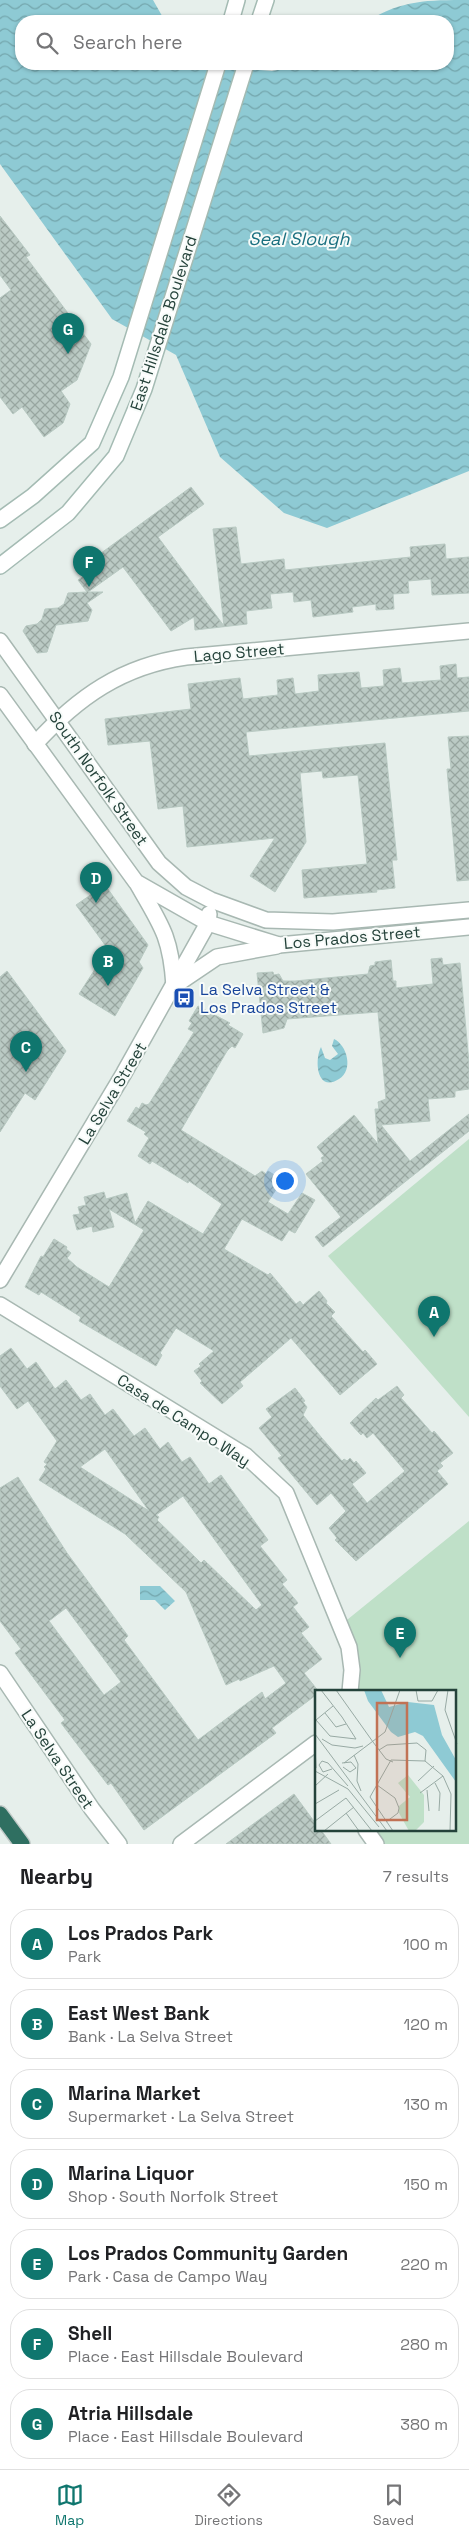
<!DOCTYPE html>
<html lang="en">
<head>
<meta charset="utf-8">
<style>
  :root { --surface:#fff; --page:#f6f6f6; --text:#202124; --muted:#757577; --line:#e0e0e0; --accent:#0f766e }
  body { margin:0; font-family:"Space Grotesk",sans-serif; background:var(--page); color:var(--text) }
  .you { position:absolute; left:284px; top:1180px; width:18px; height:18px; margin:-12px; border:4px solid #fff; border-radius:50%; background:#1a73e8; box-shadow:0 0 0 8px #1a73e833 }
  .badge { display:grid; place-items:center; width:32px; height:32px; border-radius:50%; background:var(--accent); color:#fff; font-size:16px; font-weight:700 }
  .pin { position:absolute; translate:-50% -41px; filter:drop-shadow(0 1px 2px #0008) }
  .pin::after { content:''; position:absolute; top:26px; width:18px; height:15px; background:inherit; clip-path:polygon(0 0,100% 0,50% 100%) }
  .list { margin:0; padding:0; list-style:none }
  h2 { display:flex; justify-content:space-between; align-items:center; height:65px; margin:0; padding:0 20px; font-size:21px }
  h2 small { font-size:16px; font-weight:400; color:var(--muted) }
  .list li { display:grid; grid-template-columns:32px 1fr auto; gap:15px; align-items:center; box-sizing:border-box; height:70px; margin:0 10px 10px; padding:0 10px; border:1px solid var(--line); border-radius:20px }
  .list b { display:block; font-size:19px; white-space:nowrap }
  .list p { margin:0; font-size:16px; white-space:nowrap; color:var(--muted) }
  .list em { font-size:16px; font-style:normal; color:var(--muted) }
  .icon { flex:none; width:28px; height:28px; fill:none; stroke:currentColor; stroke-width:2; stroke-linecap:round; stroke-linejoin:round }
  .map { position:relative; flex:none; width:469px; height:1844px; overflow:hidden }
  .search { position:absolute; background:var(--surface); box-shadow:0 1px 4px #0004; left:15px; right:15px; top:15px; height:55px; display:flex; align-items:center; gap:12px; box-sizing:border-box; padding:0 18px; border-radius:20px; color:var(--muted); font-size:19px }
  .sheet { height:625px; background:var(--surface) }
  nav { display:flex; justify-content:space-around; align-items:center; box-sizing:border-box; height:70px; border-top:1px solid var(--line); background:var(--surface); font-size:14px; color:var(--muted) }
  nav a { display:grid; justify-items:center; gap:2px }
  nav .on { color:var(--accent) }
  .map>svg:first-child { display:block }
</style>
</head>
<body>
<div class="map">
<svg width="469" height="1844" viewBox="0 0 469 1844">
  <defs>
    <pattern id="water-waves" width="16" height="10" patternUnits="userSpaceOnUse" patternTransform="scale(1.25)"><rect width="16" height="10" fill="#8ecad4"/><path d="M0 5q4-4 8 0t8 0" fill="none" stroke="#74a6ad"/></pattern>
    <pattern id="building-cross-hatch" width="8" height="8" patternUnits="userSpaceOnUse" patternTransform="scale(1.25)"><rect width="8" height="8" fill="#bbcac4"/><path d="M0 0l8 8M0 8l8-8" fill="none" stroke="#98a6a0"/></pattern>
  </defs>
  <rect width="100%" height="100%" fill="#e6efeb"/>
  <g fill="#bfe0c8">
    <path d="M469,1139V1417L328,1256Z"/>
    <path d="M469,1521V1844H377L366,1830H455V1692L353,1691L342,1624Z"/>
  </g>
  <g fill="url(#water-waves)">
    <path d="M0,0H153L165,21H21V64H189L272,71L309,64H448V21H368C402,0 427,0 469,0V471L327,528L284,513L220,457L176,355L112,319L0,164Z"/>
    <path d="M334,1039C347,1045 354,1070 339,1079C317,1093 314,1061 321,1047L325,1058L330,1060L338,1054L332,1046Z"/>
    <path d="M140,1586H160L175,1601L165,1610L155,1600H140Z"/>
  </g>
  <g fill="url(#building-cross-hatch)" stroke="#b8c9c2" fill-rule="evenodd">
    <path d="M0,216L30,255L26,257L91,344L77,380L61,391L70,404L63,423L44,437L22,407L13,414L0,397V298L11,290L0,275Z"/>
    <path d="M191,487L204,504L158,537L224,626L213,529L236,527L241,564L284,559L285,570L411,557L410,547L445,544L446,559L469,557V593L432,595L431,579L408,581L409,593L393,594L394,609L376,610V604L352,607L353,612L313,617L311,600L294,602L293,592L270,594L272,608L246,611L247,624L195,630L194,617L171,631L123,567L88,592H103L87,603L92,610L88,621L56,625L47,652L37,653L23,631L26,626L37,624L42,619L45,609L58,608L64,604L68,593L87,592L78,580L94,569L89,562Z"/>
    <path d="M456,664L457,678L469,677V711L246,732L249,756L385,743L397,860H392L395,888L376,890L377,892L304,898L302,870L367,864L358,775L323,778L322,771L300,773L306,842L275,892L250,876L275,838L187,847L183,806L158,809L150,741L108,745L105,719L191,709L188,684L240,678L243,699L278,695L277,680L293,678L295,694L319,691L318,675L359,672L361,688L384,686L383,670L400,668L402,683L441,680L440,666Z"/>
    <path d="M469,736V880L457,881L447,769H451L448,737Z"/>
    <path d="M105,885L148,945L139,962L143,968L115,1016L79,994L108,949L76,905Z"/>
    <path d="M442,958L443,965L460,963L469,1063V1089L455,1091V1097L428,1099L430,1121L381,1125L410,1161L469,1114V1131L323,1247L315,1237L341,1217L306,1174L323,1161L321,1158L324,1156L317,1147L354,1115L378,1144L375,1109H379L378,1102L386,1099L378,1012L287,1019L284,1028L263,1033L257,973L273,972L274,975L279,974L283,981H295L368,974L370,966L375,965V962L391,960L393,981H396V988L433,984L431,959Z"/>
    <path d="M7,971L66,1051L35,1100L25,1093L0,1132V977Z"/>
    <path d="M198,1006L230,1023L228,1025L243,1034L235,1048L232,1046L227,1051L181,1130L255,1176L262,1171L266,1174L268,1171L282,1180L268,1202L288,1214L302,1193L315,1200L295,1233L289,1230L282,1241L242,1219L224,1249L268,1275L270,1273L296,1304L300,1301L303,1305L319,1291L327,1301L326,1303L335,1312L331,1316L363,1352L365,1350L377,1364L340,1395L291,1338L240,1382L243,1386L222,1404L200,1383L202,1381L194,1371L201,1366L199,1364L214,1351L176,1328L160,1353L162,1355L156,1366L79,1321L81,1317L41,1292L39,1295L25,1287L41,1256L43,1257L54,1239L67,1247L66,1249L71,1253L67,1258L77,1267L109,1287L144,1230L109,1209L114,1227L93,1232L92,1226L77,1230L73,1215L80,1214L78,1207L86,1205L84,1197L104,1192L106,1199L127,1193L135,1223L148,1201L203,1234L222,1204L189,1181L188,1183L152,1161L150,1164L138,1156L149,1138L144,1134L146,1132L127,1121L136,1107L139,1109L142,1103L146,1105L149,1104L186,1045L194,1032L188,1029L192,1023L189,1021Z"/>
    <path d="M11,1348L27,1369L36,1362L55,1389L66,1380L81,1400L90,1394L105,1415L113,1409L134,1436L145,1428L160,1449L168,1442L182,1462L190,1457L209,1484L221,1475L268,1540L260,1546L287,1580L282,1584L298,1603L293,1607L309,1627L301,1633L322,1659L304,1673L319,1692H316V1695L272,1728L276,1733L144,1830L111,1783L108,1785L61,1723L65,1720L15,1653L21,1649L0,1621V1488L18,1477L67,1553L128,1636L124,1640L198,1740L262,1692L265,1699L286,1683L274,1666L240,1681L239,1679L226,1685L186,1592L125,1534L39,1480L46,1469L44,1467L47,1464L44,1462L57,1441L28,1401L17,1409L0,1386V1356ZM105,1449L149,1511L80,1467ZM183,1496L262,1605L256,1610L204,1560L201,1563L157,1520L159,1517L156,1515ZM66,1608L121,1682L104,1695L49,1621Z"/>
    <path d="M397,1386L404,1395L401,1398L432,1433L434,1431L453,1453L440,1463L443,1466L437,1471L448,1484L356,1561L335,1540L337,1538L329,1528L346,1511L331,1493L317,1505L278,1458L282,1456L259,1428L272,1417L266,1409L295,1388L305,1401L303,1402L307,1407L303,1415L321,1437L342,1461L344,1459L347,1461L350,1458L354,1463L356,1461L366,1473L352,1484L367,1503L405,1471L373,1433L367,1438L363,1433L361,1435L350,1423L376,1398L378,1400Z"/>
    <path d="M294,1794L316,1824V1830H321L331,1844H226Z"/>
  </g>
  <g fill="none" stroke-linecap="round" stroke-linejoin="round">
    <g stroke="#a8b8b2" stroke-width="18">
      <g id="street">
        <path d="M0,641L159,863L186,887L211,900L266,920L333,922L469,910"/>
        <path d="M0,695L136,882L208,923L279,945L469,927"/>
        <path d="M35,744C78,697 122,666 186,657L469,631"/>
        <path d="M138,885C162,926 171,938 174,986"/>
        <path d="M177,984L217,957L277,946"/>
        <path d="M0,1280L124,1073L208,923L209,914"/>
        <path d="M0,1305L246,1456L286,1493L349,1647L352,1670L350,1692"/>
        <path d="M0,1673L92,1809L119,1844"/>
        <path d="M366,1830L376,1844"/>
        <path d="M181,1844L316,1743"/>
      </g>
    </g>
    <g stroke="#a4bbb3" stroke-width="18">
      <g id="secondary">
        <path d="M231,21L237,0"/>
        <path d="M259,21L266,0"/>
        <path d="M0,520L33,496L92,443L121,377L218,64"/>
        <path d="M0,566L68,513L116,456L144,389L246,64"/>
      </g>
    </g>
    <g stroke="#c2cac8" stroke-width="18">
      <path id="highway" d="M0,1814L22,1844"/>
    </g>
    <use href="#street" stroke="#fff" stroke-width="15"/>
    <use href="#secondary" stroke="#fff" stroke-width="15"/>
    <use href="#highway" stroke="#2f6f61" stroke-width="15"/>
  </g>
  <defs>
    <g id="bus-square" transform="scale(1.125)"><rect x="-9" y="-9" width="18" height="18" rx="4" fill="#1a4fb4" stroke="#f7fbf9"/><path d="M-5-6H5V4H4V6H2V4H-2V6H-4V4H-5ZM-3.5-4V0h7V-4ZM-3.5 1.2v1.5H-2V1.2ZM2 1.2v1.5H3.5V1.2Z" fill="#fff"/></g>
  </defs>
  <g fill-rule="evenodd">
    <use href="#bus-square" x="184" y="998"/>
  </g>
  <g text-anchor="middle" stroke-width="4" stroke-linejoin="round" paint-order="stroke">
    <g font-size="16" fill="#24423a" stroke="#f7fbf9">
      <text transform="translate(163 323) rotate(-72)" y="6">East Hillsdale Boulevard</text>
      <text transform="translate(239 652) rotate(-5)" y="6">Lago Street</text>
      <text transform="translate(99 778) rotate(55)" y="6">South Norfolk Street</text>
      <text transform="translate(352 937) rotate(-5)" y="6">Los Prados Street</text>
      <text transform="translate(112 1093) rotate(-59)" y="6">La Selva Street</text>
      <text transform="translate(184 1420) rotate(33)" y="6">Casa de Campo Way</text>
      <text transform="translate(58 1759) rotate(56)" y="6">La Selva Street</text>
    </g>
    <g font-size="16" fill="#164399" stroke="#f7fbf9" text-anchor="start">
      <text x="200" y="995">La Selva Street &amp;<tspan x="200" dy="18">Los Prados Street</tspan></text>
    </g>
    <g font-size="18" font-style="italic" fill="#1b7080" stroke="#f7fbf9">
      <text x="299" y="245">Seal Slough</text>
    </g>
  </g>
  <g transform="translate(315 1690)">
    <rect width="141" height="141" fill="#e6efeb"/>
    <path d="M93,85L109,105V132L100,141H94L84,123V116L95,107L83,93Z" fill="#bfe0c8"/>
    <path d="M49,0H66L74,17L93,12L119,15L127,45L141,70V92L108,46L100,42L83,47L76,42L53,11Z" fill="#8ecad4"/>
    <path fill="none" stroke="#98aaa4" stroke-width="1" d="M6,0L27,27L41,49L15,46L1,30L18,16M21,0L58,52M101,0L103,11H117L123,0M133,0L130,20L142,54M10,23L21,37L31,34M0,44L72,141M7,49L17,55L40,58L48,56M58,52L71,69L78,72M0,56L1,78M64,60L72,55L102,53L111,60L110,71M39,65L43,74L42,91L46,101M76,70L110,71L128,86L136,104L135,141M76,70L55,107L78,141M27,73L36,72L41,78L35,82L28,77M29,73L70,42L85,0M17,79L8,82L4,75L7,71L13,73L33,96M0,81L33,99L64,137M103,91L119,76M120,93L125,103L124,121M62,95L80,108L84,118L83,123L71,132M0,96L13,84M112,100L114,121M105,103L128,86M0,114L24,100M31,123L44,141M0,131L31,108L57,141M9,141L39,117"/>
    <path fill="#c17255" fill-opacity="0.15" stroke="#c17255" stroke-width="2.5" d="M62,13H92V130H62Z"/>
    <rect width="141" height="141" fill="none" stroke="#24423a" stroke-width="2.5"/>
  </g>
</svg>
<div class="you"></div>
<div class="pin badge" style="left:434px;top:1337px">A</div>
<div class="pin badge" style="left:108px;top:986px">B</div>
<div class="pin badge" style="left:26px;top:1072px">C</div>
<div class="pin badge" style="left:96px;top:903px">D</div>
<div class="pin badge" style="left:400px;top:1658px">E</div>
<div class="pin badge" style="left:89px;top:587px">F</div>
<div class="pin badge" style="left:68px;top:354px">G</div>
<div class="search"><svg class="icon" aria-label="search" viewBox="0 0 24 24"><circle cx="10" cy="10" r="6"/><path d="M15 15l6 6"/></svg>Search here</div>
</div>
<section class="sheet">
<h2>Nearby<small>7 results</small></h2>
<ul class="list">
<li><span class="badge">A</span><div><b>Los Prados Park</b><p>Park</p></div><em>100 m</em></li>
<li><span class="badge">B</span><div><b>East West Bank</b><p>Bank · La Selva Street</p></div><em>120 m</em></li>
<li><span class="badge">C</span><div><b>Marina Market</b><p>Supermarket · La Selva Street</p></div><em>130 m</em></li>
<li><span class="badge">D</span><div><b>Marina Liquor</b><p>Shop · South Norfolk Street</p></div><em>150 m</em></li>
<li><span class="badge">E</span><div><b>Los Prados Community Garden</b><p>Park · Casa de Campo Way</p></div><em>220 m</em></li>
<li><span class="badge">F</span><div><b>Shell</b><p>Place · East Hillsdale Boulevard</p></div><em>280 m</em></li>
<li><span class="badge">G</span><div><b>Atria Hillsdale</b><p>Place · East Hillsdale Boulevard</p></div><em>380 m</em></li>
</ul>
</section>
<nav>
<a class="on"><svg class="icon" aria-label="map" viewBox="0 0 24 24"><path d="M3 6l6-2 6 2 6-2v14l-6 2-6-2-6 2zM9 4v14M15 6v14"/></svg>Map</a>
<a><svg class="icon" aria-label="directions" viewBox="0 0 24 24"><path d="M12 3l9 9-9 9-9-9zM9 14v-3h6M13 9l2 2-2 2"/></svg>Directions</a>
<a><svg class="icon" aria-label="saved" viewBox="0 0 24 24"><path d="M7 4h10v16l-5-4-5 4z"/></svg>Saved</a>
</nav>
</body>
</html>
